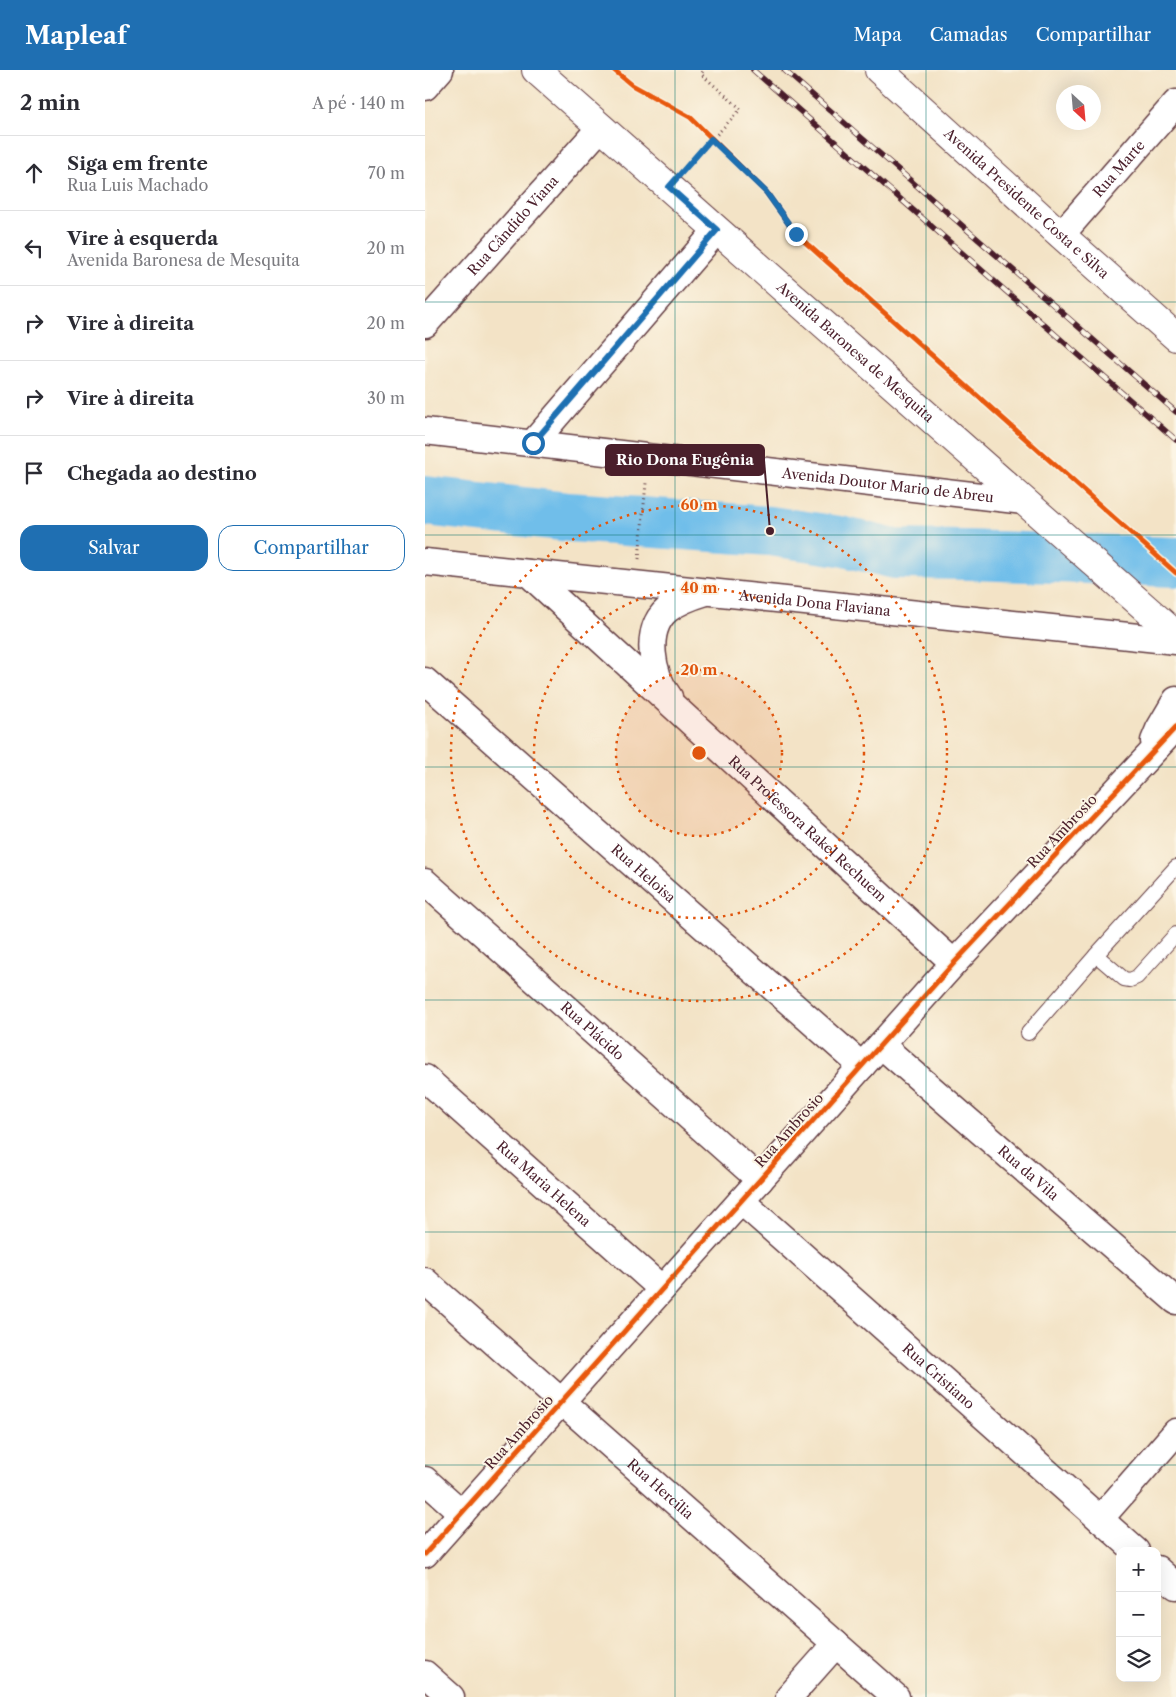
<!DOCTYPE html>
<html lang="pt">
<head>
<meta charset="utf-8">
<style>
  :root { --surface:#fff; --page:#f2f2f3; --text:#2b2b33; --muted:#7c7c81; --line:#e1e1e2; --accent:#1f6fb2 }
  body { margin:0; font-family:"Libre Caslon Text",serif; background:var(--page); color:var(--text) }
  .controls { position:absolute; right:15px; bottom:15px; display:grid; overflow:hidden; border-radius:10px; box-shadow:0 5px 20px #0002 }
  .controls button { width:45px; height:45px; display:grid; place-items:center; padding:0; border:0; border-bottom:1px solid var(--line); background:var(--surface); color:var(--text); font:25px sans-serif }
  .compass { position:absolute; left:631px; top:15px; width:45px; height:45px; border-radius:50%; background:var(--surface); box-shadow:0 5px 20px #0002; rotate:154deg }
  .stop { position:absolute; width:15px; height:15px; margin:-11px; border:4px solid #1f6fb2; border-radius:50%; background:#fff }
  .stop.end { background:#1f6fb2; border-color:#fff; box-shadow:0 1px 5px #0008 }
  .list { margin:0; padding:0; list-style:none }
  h2 { display:flex; justify-content:space-between; align-items:center; height:65px; margin:0; padding:0 20px; font-size:21px }
  h2 small { font-size:16px; font-weight:400; color:var(--muted) }
  .list li { display:grid; grid-template-columns:32px 1fr auto; gap:15px; align-items:center; box-sizing:border-box; height:75px; padding:0 20px; border-top:1px solid var(--line) }
  .list b { display:block; font-size:19px; white-space:nowrap }
  .list p { margin:0; font-size:16px; white-space:nowrap; color:var(--muted) }
  .list em { font-size:16px; font-style:normal; color:var(--muted) }
  .actions { display:flex; gap:10px; padding:15px 20px }
  .actions a { flex:1; padding:11px 0; border:1px solid var(--accent); border-radius:15px; text-align:center; font-size:18px; color:var(--accent) }
  .actions .main { background:var(--accent); color:#fff }
  .icon { flex:none; width:28px; height:28px; fill:none; stroke:currentColor; stroke-width:2; stroke-linecap:round; stroke-linejoin:round }
  .map { position:relative; flex:none; width:751px; height:1627px; overflow:hidden }
  header { display:flex; align-items:center; gap:30px; box-sizing:border-box; height:70px; padding:0 25px; background:var(--accent); color:#fff }
  header strong { font-size:24px }
  nav { display:flex; gap:28px; margin-inline-start:auto; font-size:18px }
  main { display:flex }
  aside { flex:1; background:var(--surface) }
  .map>svg:first-child { display:block }
</style>
</head>
<body>
<header>
<strong>Mapleaf</strong>
<nav><a>Mapa</a><a>Camadas</a><a>Compartilhar</a></nav>
</header>
<main>
<aside>
<h2>2 min<small>A pé · 140 m</small></h2>
<ul class="list">
<li><svg class="icon" aria-label="ahead" viewBox="0 0 24 24"><path d="M12 20V5M6 11l6-6 6 6"/></svg><div><b>Siga em frente</b><p>Rua Luis Machado</p></div><em>70 m</em></li>
<li><svg class="icon" aria-label="left" viewBox="0 0 24 24"><path d="M17 20v-9H6M10 6l-5 5 5 5"/></svg><div><b>Vire à esquerda</b><p>Avenida Baronesa de Mesquita</p></div><em>20 m</em></li>
<li><svg class="icon" aria-label="right" viewBox="0 0 24 24"><path d="M7 20v-9h11M14 6l5 5-5 5"/></svg><div><b>Vire à direita</b></div><em>20 m</em></li>
<li><svg class="icon" aria-label="right" viewBox="0 0 24 24"><path d="M7 20v-9h11M14 6l5 5-5 5"/></svg><div><b>Vire à direita</b></div><em>30 m</em></li>
<li><svg class="icon" aria-label="arrive" viewBox="0 0 24 24"><path d="M6 21V4h12l-3 4 3 4H6"/></svg><div><b>Chegada ao destino</b></div></li>
</ul>
<div class="actions"><a class="main">Salvar</a><a>Compartilhar</a></div>
</aside>
<div class="map">
<svg width="751" height="1627" viewBox="0 0 751 1627">
  <rect width="100%" height="100%" fill="#fcf5e5"/>
  <filter id="ink" filterUnits="userSpaceOnUse"><feTurbulence type="fractalNoise" baseFrequency=".02" numOctaves="2"/><feDisplacementMap in="SourceGraphic" scale="10" xChannelSelector="R" yChannelSelector="G"/><feConvolveMatrix kernelMatrix="1 2 1 2 8 2 1 2 1" color-interpolation-filters="sRGB"/></filter>
  <filter id="wash" filterUnits="userSpaceOnUse"><feTurbulence type="fractalNoise" baseFrequency=".0096" numOctaves="4" result="noise"/><feDisplacementMap in="SourceGraphic" scale="20" xChannelSelector="R" yChannelSelector="G"/><feGaussianBlur stdDeviation="1.12" result="paint"/><feColorMatrix in="noise" values="0 0 0 0 0 0 0 0 0 0 0 0 0 0 0 0 0 1.4 0 .05"/><feComposite in="paint" operator="in"/></filter>
  <g filter="url(#wash)">
    <rect width="100%" height="100%" fill="#f3e3c6"/>
    <g fill="none" stroke-linecap="round" stroke-linejoin="round">
      <path stroke="#70beea" stroke-width="50" d="M0,431L144,447L345,461L415,471L470,484L543,485L751,492"/>
    </g>
  </g>
  <g filter="url(#ink)">
    <g fill="none" stroke-linecap="round" stroke-linejoin="round">
      <g stroke="#633c42" stroke-width="16">
        <g id="service">
          <path d="M751,797L671,885L699,909L705,910L712,907L751,864"/>
          <path d="M603,963L671,885"/>
        </g>
      </g>
      <g stroke="#633c42" stroke-width="29">
        <g id="minor">
          <path d="M0,17L15,0"/>
          <path id="s1" d="M636,165L751,33"/>
          <path id="s2" d="M0,254L176,57"/>
          <path id="s3" d="M0,361L599,431"/>
          <path d="M108,373L292,160"/>
          <path id="s4" d="M0,492L751,571"/>
          <path id="s5" d="M103,503L529,893"/>
          <path id="s6" d="M0,611L437,996"/>
          <path d="M244,627C227,605 218,561 242,540C253,531 268,526 281,522"/>
          <path d="M729,671L734,659L751,630"/>
          <path id="s7" d="M0,812L335,1110"/>
          <path id="s8" d="M456,975L751,1231"/>
          <path id="s9" d="M0,1008L237,1219"/>
          <path id="s10" d="M316,1131L711,1481"/>
          <path id="s11" d="M0,1211L471,1627"/>
          <path d="M0,1410L37,1443"/>
          <path d="M675,1449L751,1362"/>
          <path d="M0,1484L529,893L751,657"/>
          <path d="M732,1499L751,1516"/>
          <path d="M0,1604L26,1627"/>
          <path d="M364,1627L411,1574"/>
        </g>
      </g>
      <g stroke="#633c42" stroke-width="30">
        <g id="secondary">
          <path id="s12" d="M111,0L751,565"/>
        </g>
      </g>
      <g stroke="#633c42" stroke-width="30">
        <g id="primary">
          <path id="s13" d="M454,0L636,165L751,267"/>
        </g>
      </g>
      <g stroke="#633c42" stroke-width="3" stroke-dasharray="1 4" stroke-linecap="butt">
        <path d="M261,97L316,39L276,4L279,0"/>
        <path d="M214,489L221,413"/>
      </g>
      <use href="#service" stroke="#fff" stroke-width="14"/>
      <use href="#minor" stroke="#fff" stroke-width="26"/>
      <use href="#secondary" stroke="#fff" stroke-width="28"/>
      <use href="#primary" stroke="#fff" stroke-width="28"/>
      <g stroke="#4a1f2b" stroke-width="5.5">
        <g id="rail">
          <path d="M328,0L751,370"/>
          <path d="M359,0L751,342"/>
        </g>
      </g>
      <use href="#rail" stroke="#fcf5e5" stroke-width="4" stroke-dasharray="11" stroke-linecap="butt"/>
      <g stroke="#fcf5e5" stroke-width="8">
        <g id="cycleway">
          <path d="M189,0L207,15L265,47L341,122L371,164L751,503"/>
          <path d="M0,1484L529,893L751,657"/>
        </g>
      </g>
      <use href="#cycleway" stroke="#e8590c" stroke-width="5"/>
    </g>
  </g>
  <g fill="none" stroke-linecap="round" stroke-linejoin="round" filter="url(#ink)">
    <path stroke="#1f6fb2" stroke-width="6" d="M108,373L292,160L244,117L286,69L341,122L371,164"/>
  </g>
  <path fill="none" stroke="#0f766e" stroke-width="1" stroke-opacity="0.55" d="M250,0V1627M501,0V1627M0,232H751M0,465H751M0,697H751M0,930H751M0,1162H751M0,1395H751"/>
  <circle cx="274" cy="683" r="83" fill="#e0560e" fill-opacity=".12"/>
  <g fill="none" stroke="#e0560e" stroke-width="2.5" stroke-dasharray="2.5 5">
    <circle cx="274" cy="683" r="83"/>
    <circle cx="274" cy="683" r="165"/>
    <circle cx="274" cy="683" r="248"/>
  </g>
  <g text-anchor="middle" stroke-width="4" stroke-linejoin="round" paint-order="stroke">
    <g font-size="14" fill="#4a1f2b" stroke="#fcf5e5">
      <text dy="5" stroke="none"><textPath href="#s1" startOffset="88">Rua Marte</textPath></text>
      <text dy="5" stroke="none"><textPath href="#s13" startOffset="199">Avenida Presidente Costa e Silva</textPath></text>
      <text dy="5" stroke="none"><textPath href="#s2" startOffset="132">Rua Cândido Viana</textPath></text>
      <text dy="5" stroke="none"><textPath href="#s12" startOffset="426">Avenida Baronesa de Mesquita</textPath></text>
      <text dy="5" stroke="none"><textPath href="#s3" startOffset="466">Avenida Doutor Mario de Abreu</textPath></text>
      <text dy="5" stroke="none"><textPath href="#s4" startOffset="392">Avenida Dona Flaviana</textPath></text>
      <text dy="5" stroke="none"><textPath href="#s5" startOffset="379">Rua Professora Rakel Rechuem</textPath></text>
      <text transform="translate(637 761) rotate(-47)" y="5">Rua Ambrosio</text>
      <text dy="5" stroke="none"><textPath href="#s6" startOffset="291">Rua Heloisa</textPath></text>
      <text dy="5" stroke="none"><textPath href="#s7" startOffset="224">Rua Plácido</textPath></text>
      <text transform="translate(364 1060) rotate(-48)" y="5">Rua Ambrosio</text>
      <text dy="5" stroke="none"><textPath href="#s8" startOffset="195">Rua da Vila</textPath></text>
      <text dy="5" stroke="none"><textPath href="#s9" startOffset="159">Rua Maria Helena</textPath></text>
      <text dy="5" stroke="none"><textPath href="#s10" startOffset="264">Rua Cristiano</textPath></text>
      <text transform="translate(94 1362) rotate(-48)" y="5">Rua Ambrosio</text>
      <text dy="5" stroke="none"><textPath href="#s11" startOffset="314">Rua Hercília</textPath></text>
    </g>
  </g>
  <circle cx="274" cy="683" r="8" fill="#e0560e" stroke="#fcf5e5" stroke-width="2.5"/>
  <g font-size="15" text-anchor="middle" font-weight="bold" fill="#e0560e" stroke="#fcf5e5" stroke-width="4" stroke-linejoin="round" paint-order="stroke">
    <text x="274" y="440">60 m</text>
    <text x="274" y="523">40 m</text>
    <text x="274" y="605">20 m</text>
  </g>
  <path fill="none" stroke="#4a1f2b" stroke-width="2" d="M345 461L339 390"/>
  <circle fill="#4a1f2b" stroke="#fcf5e5" stroke-width="2" cx="345" cy="461" r="5"/>
  <rect fill="#4a1f2b" stroke="#4a1f2b" stroke-width="2" x="181" y="375" width="158" height="30" rx="5"/>
  <g font-size="15" text-anchor="middle" font-weight="bold" fill="#fff">
    <text x="260" y="395">Rio Dona Eugênia</text>
  </g>
</svg>
<div class="controls">
<button>+</button>
<button>−</button>
<button><svg class="icon" aria-label="layers" viewBox="0 0 24 24"><path d="M12 4l9 5-9 5-9-5zM3 14l9 5 9-5"/></svg></button>
</div>
<svg class="compass" viewBox="-18 -18 36 36"><path d="M0-13l5 13h-10z" fill="#e53935"/><path d="M0 13l5-13h-10z" fill="#7c7c81"/></svg>
<div class="stop" style="left:108px;top:373px"></div>
<div class="stop end" style="left:371px;top:164px"></div>
</div>
</main>
</body>
</html>
